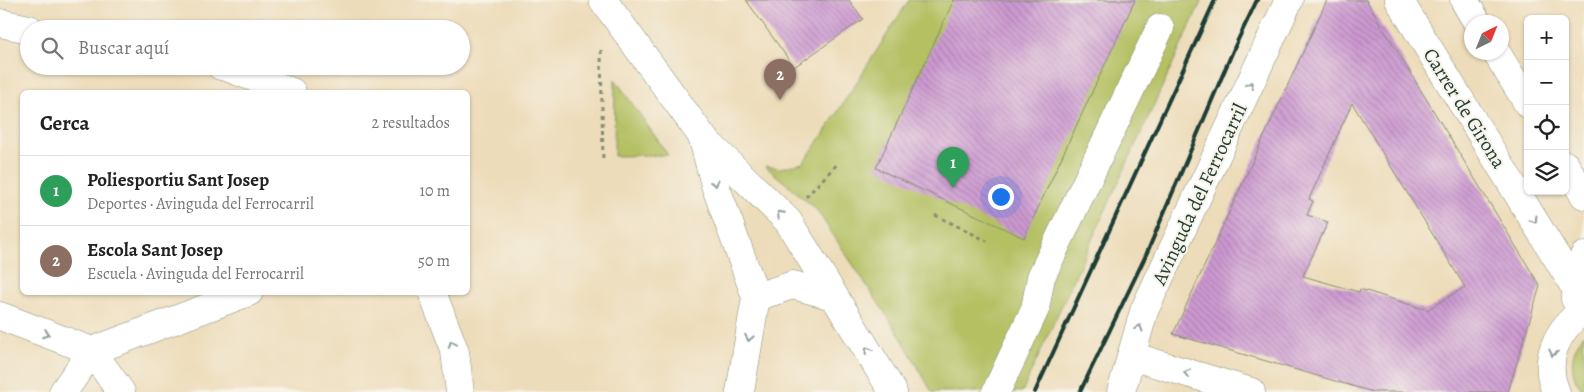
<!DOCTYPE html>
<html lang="es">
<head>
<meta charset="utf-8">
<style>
  :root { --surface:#fff; --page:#f2f2f2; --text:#222; --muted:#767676; --line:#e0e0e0; --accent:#d1495b }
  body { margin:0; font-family:Alegreya,serif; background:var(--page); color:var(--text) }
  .controls { position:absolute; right:15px; top:15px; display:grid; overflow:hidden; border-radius:8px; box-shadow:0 1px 4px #0004 }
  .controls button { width:45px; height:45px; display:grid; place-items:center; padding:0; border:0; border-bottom:1px solid var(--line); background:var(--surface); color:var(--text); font:25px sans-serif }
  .compass { position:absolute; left:1464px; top:15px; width:45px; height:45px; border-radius:50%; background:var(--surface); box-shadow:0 1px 4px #0004; rotate:43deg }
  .you { position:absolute; left:1000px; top:196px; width:18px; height:18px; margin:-12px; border:4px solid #fff; border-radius:50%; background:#1a73e8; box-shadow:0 0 0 8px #1a73e833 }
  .badge { display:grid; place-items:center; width:32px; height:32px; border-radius:50%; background:var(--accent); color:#fff; font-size:16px; font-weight:700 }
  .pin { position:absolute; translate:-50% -41px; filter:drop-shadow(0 1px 2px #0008) }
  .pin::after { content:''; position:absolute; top:26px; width:18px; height:15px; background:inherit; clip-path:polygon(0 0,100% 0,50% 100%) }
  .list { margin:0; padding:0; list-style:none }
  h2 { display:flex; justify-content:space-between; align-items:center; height:65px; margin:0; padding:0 20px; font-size:21px }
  h2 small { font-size:16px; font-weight:400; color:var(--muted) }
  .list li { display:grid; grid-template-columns:32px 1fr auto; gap:15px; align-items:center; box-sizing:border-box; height:70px; padding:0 20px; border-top:1px solid var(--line) }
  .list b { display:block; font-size:19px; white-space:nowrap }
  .list p { margin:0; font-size:16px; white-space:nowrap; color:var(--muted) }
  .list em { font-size:16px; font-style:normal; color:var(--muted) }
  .icon { flex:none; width:28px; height:28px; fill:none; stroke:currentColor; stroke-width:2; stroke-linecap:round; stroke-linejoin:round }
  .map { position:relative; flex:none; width:1584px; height:392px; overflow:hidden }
  .search { position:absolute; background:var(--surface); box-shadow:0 1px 4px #0004; left:20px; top:20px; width:450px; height:55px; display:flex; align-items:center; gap:12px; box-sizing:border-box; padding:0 18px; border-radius:28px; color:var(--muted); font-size:19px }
  .panel { position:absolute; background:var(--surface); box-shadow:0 1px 4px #0004; left:20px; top:90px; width:450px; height:205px; border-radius:8px }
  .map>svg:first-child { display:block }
</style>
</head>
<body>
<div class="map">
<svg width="1584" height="392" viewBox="0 0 1584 392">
  <defs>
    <pattern id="building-back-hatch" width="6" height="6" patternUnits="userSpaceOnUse" patternTransform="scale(1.25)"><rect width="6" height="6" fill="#cd99d2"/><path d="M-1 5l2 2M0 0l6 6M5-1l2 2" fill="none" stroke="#a67eab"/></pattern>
  </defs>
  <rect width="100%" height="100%" fill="#f7f3e8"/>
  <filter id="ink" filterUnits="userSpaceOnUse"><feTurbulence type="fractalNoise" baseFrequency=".02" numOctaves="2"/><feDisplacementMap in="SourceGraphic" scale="10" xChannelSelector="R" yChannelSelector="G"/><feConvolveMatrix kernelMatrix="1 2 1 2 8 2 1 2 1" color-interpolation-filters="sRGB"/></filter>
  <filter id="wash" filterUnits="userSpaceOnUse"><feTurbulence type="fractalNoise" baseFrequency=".0096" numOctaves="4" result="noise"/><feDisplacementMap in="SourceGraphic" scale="20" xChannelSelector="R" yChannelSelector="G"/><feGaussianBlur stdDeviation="1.12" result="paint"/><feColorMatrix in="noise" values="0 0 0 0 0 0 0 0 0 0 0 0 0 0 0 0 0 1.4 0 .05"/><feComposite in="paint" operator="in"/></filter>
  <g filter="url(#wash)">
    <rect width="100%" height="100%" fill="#eddcb9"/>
    <g fill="#b4c062" stroke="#6a7e4b">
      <path d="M909,0H1202L1022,392H932L899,334L816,209L765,166L781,168L803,163L821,138Z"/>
      <path d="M615,79L668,155L614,156Z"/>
      <path d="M1584,334V392C1568,374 1569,352 1584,334Z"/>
    </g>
    <g id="blocks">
      <g fill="url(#building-back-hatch)" fill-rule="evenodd">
        <path d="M746,0H849L863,19L794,67Z"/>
        <path d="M954,0H1135L1024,238L876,168Z"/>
        <path d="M1327,0H1366L1540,286L1508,392H1373L1173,334ZM1352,103L1465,287L1427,310L1360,289L1359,292L1303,276L1328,222L1307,215L1313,201L1309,199Z"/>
      </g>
    </g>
  </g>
  <g filter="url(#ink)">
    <use href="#blocks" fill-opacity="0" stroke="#868c76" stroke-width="1"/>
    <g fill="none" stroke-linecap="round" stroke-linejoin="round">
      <g stroke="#868c76" stroke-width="29">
        <g id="minor">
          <path d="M603,0L702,136L715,185L756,297L740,392"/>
          <path d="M1399,0L1576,289"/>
          <path d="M1464,0L1477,22"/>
          <path d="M0,23L29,29"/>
          <path d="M1496,52L1528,104"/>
          <path d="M221,66L229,68L292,92"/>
          <path d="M702,137L788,221L893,392"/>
          <path d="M1565,165L1584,195"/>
          <path d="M432,292L455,352L460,392"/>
          <path d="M756,297L793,285L833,296"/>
          <path d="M1575,299L1584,256"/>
          <path d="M0,316L92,351"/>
          <path d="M92,351L121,392"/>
          <path d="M1131,356L1251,392"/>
          <path d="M63,392L92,351L249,292"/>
          <path d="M996,392L1035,309L1041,277L1160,28"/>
          <path d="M1121,392L1144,311L1289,0"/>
          <path d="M1556,392C1542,360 1557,329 1584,310"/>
        </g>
      </g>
      <g stroke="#868c76" stroke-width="3" stroke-dasharray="4 4" stroke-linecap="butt">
        <path d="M601,50L603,162"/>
        <path d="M806,197L838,163"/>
        <path d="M935,215L987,241"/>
      </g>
      <use href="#minor" stroke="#fff" stroke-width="28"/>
      <g stroke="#1f3d34" stroke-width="4">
        <path d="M1035,392L1215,0"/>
        <path d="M1080,392L1146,255L1235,46L1257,0"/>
      </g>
    </g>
    <defs><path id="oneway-chevron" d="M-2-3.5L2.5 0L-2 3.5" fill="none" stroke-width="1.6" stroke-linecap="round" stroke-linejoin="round" transform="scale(1.25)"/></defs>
    <g stroke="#8f9e9a">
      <use href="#oneway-chevron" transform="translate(1250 85) rotate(-65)"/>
      <use href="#oneway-chevron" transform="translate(715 183) rotate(73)"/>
      <use href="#oneway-chevron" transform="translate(780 214) rotate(-135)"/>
      <use href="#oneway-chevron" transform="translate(1534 220) rotate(58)"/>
      <use href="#oneway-chevron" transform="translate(1139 328) rotate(-74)"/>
      <use href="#oneway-chevron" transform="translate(46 334) rotate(21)"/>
      <use href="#oneway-chevron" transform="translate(749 338) rotate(100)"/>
      <use href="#oneway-chevron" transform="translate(452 344) rotate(-111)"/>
      <use href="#oneway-chevron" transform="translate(868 350) rotate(-121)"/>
      <use href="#oneway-chevron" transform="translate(1553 353) rotate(103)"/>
      <use href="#oneway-chevron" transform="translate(1187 373) rotate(-164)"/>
    </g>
  </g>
  <g text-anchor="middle" stroke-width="4" stroke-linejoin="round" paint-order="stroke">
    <g font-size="20" fill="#1f3d34" stroke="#f7f3e8">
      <text transform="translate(1465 108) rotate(58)" y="7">Carrer de Girona</text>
      <text transform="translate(1199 194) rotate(-65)" y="7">Avinguda del Ferrocarril</text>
    </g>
  </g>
</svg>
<div class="controls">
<button>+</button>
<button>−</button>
<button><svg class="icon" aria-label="locate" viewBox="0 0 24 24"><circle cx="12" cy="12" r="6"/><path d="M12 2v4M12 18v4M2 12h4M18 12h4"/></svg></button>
<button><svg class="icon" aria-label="layers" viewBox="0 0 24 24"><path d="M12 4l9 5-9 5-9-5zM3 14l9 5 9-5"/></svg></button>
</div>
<svg class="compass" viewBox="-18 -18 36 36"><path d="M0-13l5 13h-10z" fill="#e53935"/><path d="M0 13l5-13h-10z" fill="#767676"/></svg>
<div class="you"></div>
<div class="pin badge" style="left:953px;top:188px;background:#2e9e5b">1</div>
<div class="pin badge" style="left:780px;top:100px;background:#8d6e63">2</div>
<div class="search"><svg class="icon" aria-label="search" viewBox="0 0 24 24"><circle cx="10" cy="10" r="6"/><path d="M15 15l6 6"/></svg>Buscar aquí</div>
<section class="panel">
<h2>Cerca<small>2 resultados</small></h2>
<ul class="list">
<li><span class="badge" style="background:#2e9e5b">1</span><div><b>Poliesportiu Sant Josep</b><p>Deportes · Avinguda del Ferrocarril</p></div><em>10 m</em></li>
<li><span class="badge" style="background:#8d6e63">2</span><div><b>Escola Sant Josep</b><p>Escuela · Avinguda del Ferrocarril</p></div><em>50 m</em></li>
</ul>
</section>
</div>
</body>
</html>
